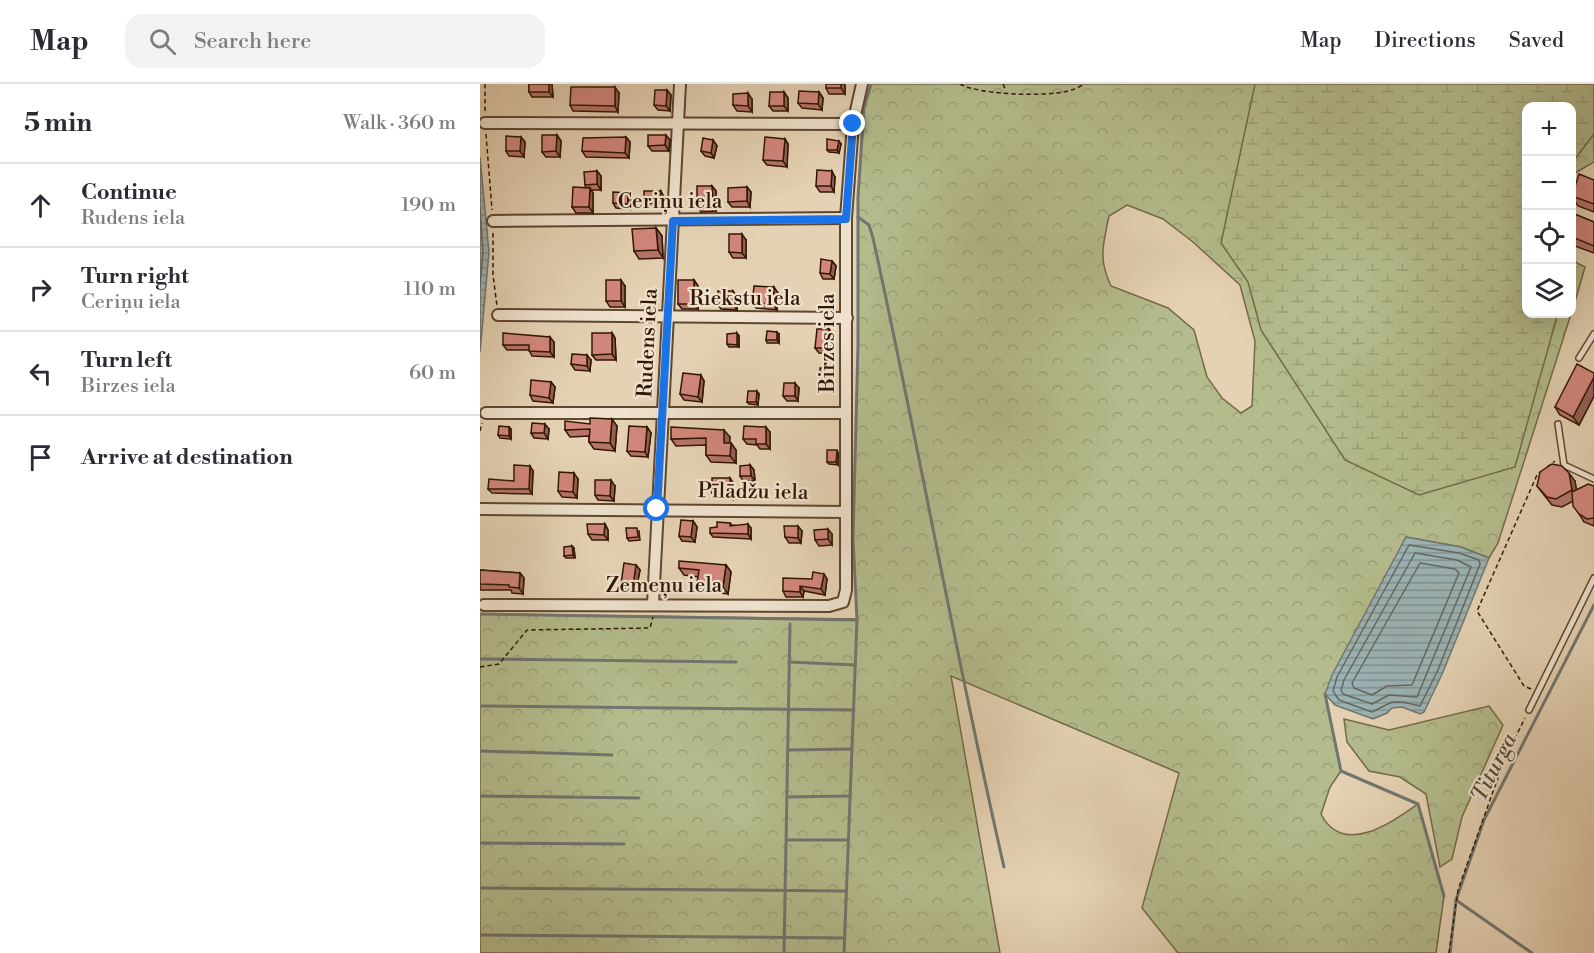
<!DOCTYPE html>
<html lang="en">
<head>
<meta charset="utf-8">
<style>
  :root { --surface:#fff; --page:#f2f2f3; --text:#2b2b33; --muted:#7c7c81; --line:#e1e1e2 }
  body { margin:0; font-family:"Libre Bodoni",serif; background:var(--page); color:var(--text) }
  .controls { position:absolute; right:18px; top:18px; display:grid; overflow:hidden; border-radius:12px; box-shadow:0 6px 24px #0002 }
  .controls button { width:54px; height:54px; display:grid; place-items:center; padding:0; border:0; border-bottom:2px solid var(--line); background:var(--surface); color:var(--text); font:30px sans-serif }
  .stop { position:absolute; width:18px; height:18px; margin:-14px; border:4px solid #1a73e8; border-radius:50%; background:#fff }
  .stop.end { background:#1a73e8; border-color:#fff; box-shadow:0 2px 6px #0008 }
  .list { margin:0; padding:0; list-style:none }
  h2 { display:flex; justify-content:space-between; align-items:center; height:78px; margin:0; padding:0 24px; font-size:26px }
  h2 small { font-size:20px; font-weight:400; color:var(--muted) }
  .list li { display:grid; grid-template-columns:39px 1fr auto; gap:18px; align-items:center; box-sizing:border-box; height:84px; padding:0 24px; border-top:2px solid var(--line) }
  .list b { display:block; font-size:22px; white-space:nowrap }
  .list p { margin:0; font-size:20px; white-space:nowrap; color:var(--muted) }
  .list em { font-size:20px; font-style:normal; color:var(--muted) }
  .icon { flex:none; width:33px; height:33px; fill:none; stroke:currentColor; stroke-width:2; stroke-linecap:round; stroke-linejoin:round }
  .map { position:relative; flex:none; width:1114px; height:869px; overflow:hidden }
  header { display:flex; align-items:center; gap:36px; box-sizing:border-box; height:84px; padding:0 30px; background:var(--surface); border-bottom:2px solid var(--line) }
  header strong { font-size:28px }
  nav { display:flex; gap:33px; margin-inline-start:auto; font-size:21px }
  .search { width:420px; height:54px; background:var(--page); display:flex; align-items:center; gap:15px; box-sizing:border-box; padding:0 21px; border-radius:18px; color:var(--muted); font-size:22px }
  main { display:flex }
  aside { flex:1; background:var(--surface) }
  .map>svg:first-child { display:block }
</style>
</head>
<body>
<header>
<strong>Map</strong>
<div class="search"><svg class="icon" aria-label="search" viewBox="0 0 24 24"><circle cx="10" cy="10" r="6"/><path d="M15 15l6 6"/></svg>Search here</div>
<nav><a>Map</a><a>Directions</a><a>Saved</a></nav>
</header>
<main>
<aside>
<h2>5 min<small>Walk · 360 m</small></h2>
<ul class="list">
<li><svg class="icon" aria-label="ahead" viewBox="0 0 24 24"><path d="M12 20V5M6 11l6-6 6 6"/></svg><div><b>Continue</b><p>Rudens iela</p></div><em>190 m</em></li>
<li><svg class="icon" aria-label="right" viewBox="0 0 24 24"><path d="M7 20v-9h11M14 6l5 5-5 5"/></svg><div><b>Turn right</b><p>Ceriņu iela</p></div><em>110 m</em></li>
<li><svg class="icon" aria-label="left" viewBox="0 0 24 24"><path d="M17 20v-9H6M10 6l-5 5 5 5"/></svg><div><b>Turn left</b><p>Birzes iela</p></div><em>60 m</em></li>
<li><svg class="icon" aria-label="arrive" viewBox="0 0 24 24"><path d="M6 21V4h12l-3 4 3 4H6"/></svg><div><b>Arrive at destination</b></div></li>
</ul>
</aside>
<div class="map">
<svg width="1114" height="869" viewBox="0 0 1114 869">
  <defs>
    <pattern id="forest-crowns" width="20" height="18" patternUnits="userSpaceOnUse" patternTransform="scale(1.5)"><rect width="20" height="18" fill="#b4bc8d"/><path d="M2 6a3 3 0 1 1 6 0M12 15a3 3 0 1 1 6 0" fill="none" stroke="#9ba178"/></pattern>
    <pattern id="wetland-marsh" width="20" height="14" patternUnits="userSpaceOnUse" patternTransform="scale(1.5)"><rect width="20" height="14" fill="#b4bc8d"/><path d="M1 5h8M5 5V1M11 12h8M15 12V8" fill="none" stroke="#9ba178"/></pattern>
    <pattern id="water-rules" width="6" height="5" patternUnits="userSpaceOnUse" patternTransform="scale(1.5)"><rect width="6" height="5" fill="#9bb5b8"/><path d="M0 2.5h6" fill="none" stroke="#7f9293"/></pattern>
  </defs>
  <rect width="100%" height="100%" fill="#e5d2b4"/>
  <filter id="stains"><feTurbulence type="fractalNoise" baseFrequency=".00333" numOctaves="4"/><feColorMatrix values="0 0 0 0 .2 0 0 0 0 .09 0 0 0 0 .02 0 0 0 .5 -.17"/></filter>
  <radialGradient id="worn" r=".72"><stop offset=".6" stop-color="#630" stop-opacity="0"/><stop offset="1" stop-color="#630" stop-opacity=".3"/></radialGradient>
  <g fill="url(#forest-crowns)" stroke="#736a48" stroke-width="1.5" fill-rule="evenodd">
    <path d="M391,0H1114V78L1095,89L1092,103V22H1046V230H1091L1018,459L1009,474L981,463L926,453L845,610L861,687L850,703L841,730C863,773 911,739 938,720L964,812L956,869H698L662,824L699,689L471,592L520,869H0V530L377,535L373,454L378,261V113L384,24ZM647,121L683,135L713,158L760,201L775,257L772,322L761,329L742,314L727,293L714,246L688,224L631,202C618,175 623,161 629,132Z"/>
    <path d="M1092,176L1105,183L1092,228Z"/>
    <path d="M1009,622L1023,641L982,733L972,775L960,783L946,710L920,693L889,687L867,658L864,635L909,646Z"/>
  </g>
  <path fill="url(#wetland-marsh)" stroke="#736a48" stroke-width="1.5" d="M775,0H1114V50L1092,79V22H1046V230H1075L1076,236L1035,383L939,411L865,376L781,246L768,198L741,159Z"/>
  <g fill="url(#water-rules)" stroke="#717670" stroke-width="1.5">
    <path d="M0,73L9,168L0,268Z"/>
    <path d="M926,453L981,463L1009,474L963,588L944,628L940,630L922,623L912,624L907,629L893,635L855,621L845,610L852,591Z"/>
  </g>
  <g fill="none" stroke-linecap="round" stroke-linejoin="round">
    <g stroke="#66665e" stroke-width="1.5">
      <path d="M0,125L3,167L0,203"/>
      <path d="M929,461L979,469L999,476L1000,480L958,586L940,622L923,618H912L892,628L859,616L853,607L857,593Z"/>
      <path d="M935,469L977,476L991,483L937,613L909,611L892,620L863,610L861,606L864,596Z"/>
      <path d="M940,479L975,485L979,489L932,601L907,602L892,611L874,604L872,599Z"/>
    </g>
    <g stroke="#717670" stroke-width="3">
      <path d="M378,133L389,141L393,154C439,363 476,574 524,783"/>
      <path d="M0,530L377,536L373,454L378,261V113L384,24L391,0"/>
      <path d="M0,575L256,578"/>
      <path d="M309,578L375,581"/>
      <path d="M845,610L861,687L938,720L964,812"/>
      <path d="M0,622L374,626"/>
      <path d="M308,666L372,665"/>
      <path d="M0,667L132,671"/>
      <path d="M0,712L159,714"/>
      <path d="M307,713L370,712"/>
      <path d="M307,756H368"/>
      <path d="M0,759L144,760"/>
      <path d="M0,804L366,807"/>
      <path d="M976,816L1052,869"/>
      <path d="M0,851L364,854"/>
      <path d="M304,869L310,540"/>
      <path d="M364,869L377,536"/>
      <path d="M970,869L976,816L1004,736L1114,521"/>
    </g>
    <g stroke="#5f462f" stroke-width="8">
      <g id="lane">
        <path d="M1099,274L1114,250"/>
        <path d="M1078,340L1084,381L1114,395"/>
        <path d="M1049,626L1114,494"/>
      </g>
    </g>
    <g stroke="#5f462f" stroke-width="14">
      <g id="street">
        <path d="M5,39L373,40"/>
        <path d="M13,137L366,134"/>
        <path d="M18,231L367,234"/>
        <path d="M6,329H366"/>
        <path d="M0,425L366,428"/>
        <path d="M173,520L200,0"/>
        <path d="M4,521L349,522L363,518L366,506V134L373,40L382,0"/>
      </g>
    </g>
    <g stroke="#321703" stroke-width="1.5" stroke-dasharray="4.5 3" stroke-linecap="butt">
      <path d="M5,0V27"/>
      <path d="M480,0C500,11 565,13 588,7C594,6 600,2 605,0"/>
      <path d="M523,0L526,7"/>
      <path d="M6,50L12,126"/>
      <path d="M13,149V191L17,222"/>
      <path d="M0,347L2,339"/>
      <path d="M1067,383L1075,377"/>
      <path d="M0,583L19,580L47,546L170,544L173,533"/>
      <path d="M1051,605L1044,602L997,527L1057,391L1060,388"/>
      <path d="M969,869L978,806L1025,674L1045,634"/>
    </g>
    <use href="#lane" stroke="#eee2ce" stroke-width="5"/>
    <use href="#street" stroke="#eee2ce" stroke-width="10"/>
  </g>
  <g fill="#b5746c" stroke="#321703" stroke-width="1.5">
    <path d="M49,0H72L73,13H52L49,8Z"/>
    <path d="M365,0V10H349L346,4Z"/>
    <path d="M187,6L191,11L190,27L178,26L174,21Z"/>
    <path d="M304,8L308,14V27H293L289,22Z"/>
    <path d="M339,8L343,14L342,26L322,24L318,19Z"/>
    <path d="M139,9L138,28L93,27L90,21Z"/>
    <path d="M272,15V28L257,27L253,21Z"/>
    <path d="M77,51L81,57L80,73H66L62,68Z"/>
    <path d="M41,53L45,58L44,73L29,72L26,67Z"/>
    <path d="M146,53L150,58L149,74L106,73L102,67Z"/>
    <path d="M305,55L308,60L307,83L287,81L283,76Z"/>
    <path d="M190,56L189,67H172L168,62Z"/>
    <path d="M233,56L237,62L234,74L225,72L221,67Z"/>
    <path d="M361,60L359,69L349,68L347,66Z"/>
    <path d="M117,87L121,92V106H111L113,109V129H96L92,123L106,104L105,101Z"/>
    <path d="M355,93L354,108H340L336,102Z"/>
    <path d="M1114,96V128L1098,122L1092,113V110Z"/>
    <path d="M232,102L236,107V127L221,128L217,122Z"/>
    <path d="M267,103L271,108L270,123H252L248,118Z"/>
    <path d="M148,109L152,115L151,125L136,124L133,119Z"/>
    <path d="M184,113L183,125L168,124L164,118Z"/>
    <path d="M1092,129L1114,138V169L1092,161Z"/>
    <path d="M176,144L182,152L183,174L159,175L154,167Z"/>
    <path d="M266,156V174H253L249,168Z"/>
    <path d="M352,177L356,182L354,195H343L340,189Z"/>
    <path d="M214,196L218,202V225H202L198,220Z"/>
    <path d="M145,202V223H130L126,217Z"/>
    <path d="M298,209L297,226L276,224L272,219Z"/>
    <path d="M257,212V226L241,225L237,220Z"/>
    <path d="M132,249L135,254L136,276H116L112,271Z"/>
    <path d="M299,250V259H287L286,256Z"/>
    <path d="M353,251L352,270L339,269L335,264Z"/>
    <path d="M259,252V263H249L247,260Z"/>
    <path d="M74,258V273L52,272L49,266H27L23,261Z"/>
    <path d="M111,276L110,287L95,286L91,280Z"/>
    <path d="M351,286L352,297L342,298L340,295Z"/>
    <path d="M1114,289V312L1099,341L1080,331L1075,323Z"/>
    <path d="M224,297L222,318L204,316L200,310Z"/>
    <path d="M71,298L75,303L73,319L53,317L50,311Z"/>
    <path d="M319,304L318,317H307L303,312Z"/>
    <path d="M279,310L278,321L269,320L267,318Z"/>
    <path d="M137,342L135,367L114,365L109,358V352L90,353L85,346Z"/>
    <path d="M29,343L31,345V355L20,354L18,351Z"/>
    <path d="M167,343L171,349L168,373L151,372L147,367Z"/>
    <path d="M69,345L68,355L54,354L51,349Z"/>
    <path d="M290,348V365H280L277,361L267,360L263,355Z"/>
    <path d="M250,353L249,359H251L256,366V379L231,378L226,371V361L196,362L191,355Z"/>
    <path d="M358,369V381L349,380L347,378Z"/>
    <path d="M270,381L274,386L275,397H263L260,392Z"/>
    <path d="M53,387L52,410L12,409L8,405L34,397Z"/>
    <path d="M98,395L97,414L82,413L78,407Z"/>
    <path d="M1095,397L1096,406L1114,402V442L1104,438L1099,430L1093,417L1082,423L1072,421L1057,402Z"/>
    <path d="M254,400L253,415L236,414L232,409Z"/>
    <path d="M135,402L134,417L118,416L115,411Z"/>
    <path d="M213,437L217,443L215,458L202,457L199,452Z"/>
    <path d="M250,439L252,441L271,444V455L233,453L230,449L237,443Z"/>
    <path d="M125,440L128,446V456H112L108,450Z"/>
    <path d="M159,447L160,456L149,457L147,454Z"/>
    <path d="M322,447L321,459H309L305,453Z"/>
    <path d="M352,450V461L339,462L335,456Z"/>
    <path d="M92,462L94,464L95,474H86L84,472Z"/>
    <path d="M156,481L160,486L156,507L145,505L141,500Z"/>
    <path d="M246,481L251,488L248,510L222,507L217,499L218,493L204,491L199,484Z"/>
    <path d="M0,486L40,489L44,494L43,510L32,509L31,506H0Z"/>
    <path d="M347,495L345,511L324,507L323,513H306L303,507Z"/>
  </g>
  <g fill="#935e58" stroke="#321703" stroke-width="1.5">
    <path d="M69,0H72L73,13L69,8Z"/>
    <path d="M361,0H365V10L361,4Z"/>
    <path d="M135,3L139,9L138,28L135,22Z"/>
    <path d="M187,6L191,11L190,27L186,22Z"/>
    <path d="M304,8L308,14V27L304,22Z"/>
    <path d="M339,8L343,14L342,26L338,20Z"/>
    <path d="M268,9L272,15V28L268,22Z"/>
    <path d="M77,51L81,57L80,73L76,67Z"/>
    <path d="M186,51L190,56L189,67L185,61Z"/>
    <path d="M41,53L45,58L44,73L40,67Z"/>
    <path d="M146,53L150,58L149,74L145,69Z"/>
    <path d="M305,55L308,60L307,83L303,77Z"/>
    <path d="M233,56L237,62L234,74L231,69Z"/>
    <path d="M359,57L361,60L359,69L357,66Z"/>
    <path d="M117,87L121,92V106L117,100Z"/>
    <path d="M352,87L355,93L354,108L351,102Z"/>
    <path d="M232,102L236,107V127L233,122Z"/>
    <path d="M267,103L271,108L270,123L267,117Z"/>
    <path d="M110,104L113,109V129L109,123Z"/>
    <path d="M181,107L184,113L183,125L179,120Z"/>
    <path d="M148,109L152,115L151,125L148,120Z"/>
    <path d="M176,144L182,152L183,174L178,166Z"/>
    <path d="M262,150L266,156V174L262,169Z"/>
    <path d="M352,177L356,182L354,195L350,190Z"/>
    <path d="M141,196L145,202V223L141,217Z"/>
    <path d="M214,196L218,202V225L214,220Z"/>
    <path d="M294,203L298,209L297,226L293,220Z"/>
    <path d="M253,207L257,212V226L253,220Z"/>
    <path d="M349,245L353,251L352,270L348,264Z"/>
    <path d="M297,248L299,250V259L297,256Z"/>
    <path d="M132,249L135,254L136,276L132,270Z"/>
    <path d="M257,249L259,252V263L257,261Z"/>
    <path d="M70,253L74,258V273L70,268Z"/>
    <path d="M107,271L111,276L110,287L107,282Z"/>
    <path d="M349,284L351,286L352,297L350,295Z"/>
    <path d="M221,291L224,297L222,318L218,313Z"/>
    <path d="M1114,293V312L1099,341L1093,333Z"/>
    <path d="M71,298L75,303L73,319L69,314Z"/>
    <path d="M315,299L319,304L318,317L315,312Z"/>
    <path d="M277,307L279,310L278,321L276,318Z"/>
    <path d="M132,335L137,342L135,367L130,359Z"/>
    <path d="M65,340L69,345L68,355L64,349Z"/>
    <path d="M29,343L31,345V355L29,352Z"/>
    <path d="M167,343L171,349L168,373L165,368Z"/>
    <path d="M286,343L290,348V365L286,360Z"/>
    <path d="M244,346L250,353L249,366L244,359Z"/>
    <path d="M251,359L256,366V379L250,372Z"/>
    <path d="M357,366L358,369V381L356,378Z"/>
    <path d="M270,381L274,386L275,397L271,392Z"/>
    <path d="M50,382L53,387L52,410L49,405Z"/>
    <path d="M94,389L98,395L97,414L93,408Z"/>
    <path d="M1089,389L1095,397L1098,415L1092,406Z"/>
    <path d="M250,394L254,400L253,415L250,409Z"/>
    <path d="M131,396L135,402L134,417L130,412Z"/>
    <path d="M213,437L217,443L215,458L211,453Z"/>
    <path d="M125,440L128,446V456L124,451Z"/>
    <path d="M268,440L271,444V455L268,450Z"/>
    <path d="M318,442L322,447L321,459L318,454Z"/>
    <path d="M348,445L352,450V461L348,455Z"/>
    <path d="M92,462L94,464L95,474L93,471Z"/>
    <path d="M156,481L160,486L156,507L153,502Z"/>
    <path d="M246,481L251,488L248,510L243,503Z"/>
    <path d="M40,489L44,494L43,510L39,504Z"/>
    <path d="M344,490L347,495L345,511L341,505Z"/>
    <path d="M320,502L324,507L323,513L320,508Z"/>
  </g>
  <g fill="#d2877d" stroke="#321703" stroke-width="1.5">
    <rect x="49" y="0" width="20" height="8"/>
    <rect x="346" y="0" width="15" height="4"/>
    <path d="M91,3H135V22L90,21Z"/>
    <path d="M175,6H187L186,22L174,21Z"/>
    <path d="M319,7L339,8L338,20L318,19Z"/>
    <path d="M290,8H304V22H289Z"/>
    <path d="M268,9V22L253,21V10Z"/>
    <path d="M62,51H77L76,67L62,68Z"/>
    <path d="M168,51H186L185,61L168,62Z"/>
    <path d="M26,52L41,53L40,67H26Z"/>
    <path d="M146,53L145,69L102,67L103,54Z"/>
    <path d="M285,53L305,55L303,77L283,76Z"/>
    <path d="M223,54L233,56L231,69L221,67Z"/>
    <path d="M347,55L359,57L357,66H347Z"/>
    <path d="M337,86L352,87L351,102H336Z"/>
    <path d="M117,87V100L105,101L104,88Z"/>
    <path d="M1099,90L1114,96V120L1092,112Z"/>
    <path d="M217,102H232L233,122H217Z"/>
    <path d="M93,103L110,104L109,123H92Z"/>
    <path d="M267,103V117L248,118V104Z"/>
    <path d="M164,107H181L179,120L164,118Z"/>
    <path d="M133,108L148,109V120L133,119Z"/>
    <path d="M1092,129L1114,138V162L1092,153Z"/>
    <path d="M176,144L178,166L154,167L152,145Z"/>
    <path d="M249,150H262V169L249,168Z"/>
    <path d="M341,175L352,177L350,190L340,189Z"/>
    <rect x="126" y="196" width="15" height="21"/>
    <rect x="198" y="196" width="16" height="24"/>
    <path d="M274,202L294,203L293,220L272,219Z"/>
    <path d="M238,207H253V220H237Z"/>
    <path d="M337,245H349L348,264H335Z"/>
    <path d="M287,247L297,248V256H286Z"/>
    <path d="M23,249L70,253V268L49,267V261H23Z"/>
    <path d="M112,249H132V270L112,271Z"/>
    <path d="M257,249V261L247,260V250Z"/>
    <path d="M92,270L107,271V282L91,280Z"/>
    <path d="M1097,280L1114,289V293L1093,333L1075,323Z"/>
    <path d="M340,284H349L350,295H340Z"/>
    <path d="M203,289L221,291L218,313L200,310Z"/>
    <path d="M51,296L71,298L69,314L50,311Z"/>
    <path d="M304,299H315V312H303Z"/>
    <path d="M268,307H277L276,318H267Z"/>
    <path d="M110,334L132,335L130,359L109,358L110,345L85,346V337L110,340Z"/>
    <path d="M52,339L65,340L64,349H51Z"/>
    <path d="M19,342L29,343V352L18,351Z"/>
    <path d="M149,342L167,343L165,368L147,367Z"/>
    <path d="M264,342L286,343V360H276V355H263Z"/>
    <path d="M191,343L244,346V359H251L250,372L226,371V354L191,355Z"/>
    <path d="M347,366H357L356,378H347Z"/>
    <path d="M1072,380L1082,382L1089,389L1092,406L1076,415L1067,413L1057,402L1060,388Z"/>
    <path d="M34,381L50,382L49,405H8L9,395L34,397Z"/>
    <path d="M270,381L271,392H260V382Z"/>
    <path d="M79,388L94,389L93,408L78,407Z"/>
    <rect x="232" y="394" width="18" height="15"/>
    <path d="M115,396H131L130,412L115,411Z"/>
    <path d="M1108,400L1114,402V434L1107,435L1099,430L1093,422L1092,408Z"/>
    <path d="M201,436L213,437L211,453L199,452Z"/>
    <path d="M237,438L250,439V442L268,440V450L230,449V444L237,443Z"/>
    <path d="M107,440H125L124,451L108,450Z"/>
    <path d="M304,442H318V454L305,453Z"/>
    <path d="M146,444H157L158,453L147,454Z"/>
    <path d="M348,445V455L335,456L334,446Z"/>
    <path d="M92,462L93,471L84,472V463Z"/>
    <path d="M199,477L246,481L243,503L217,499L219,486L199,484Z"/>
    <path d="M144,479L156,481L153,502L141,500Z"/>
    <path d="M0,486L40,489L39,504L29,503V501L0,500Z"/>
    <path d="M333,488L344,490L341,505L320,502V508L303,507V494L332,495Z"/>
  </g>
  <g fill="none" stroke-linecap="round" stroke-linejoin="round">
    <path stroke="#1a73e8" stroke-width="8" d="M177,425L193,137L366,135L373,40"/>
  </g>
  <g text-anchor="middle" stroke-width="4.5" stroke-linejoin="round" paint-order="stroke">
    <g font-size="21" fill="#321703" stroke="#eee2ce">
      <text x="190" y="124">Ceriņu iela</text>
      <text x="265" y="221">Riekstu iela</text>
      <text transform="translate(167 259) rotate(-87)" y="7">Rudens iela</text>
      <text transform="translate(347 259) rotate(-90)" y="7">Birzes iela</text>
      <text transform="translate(273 407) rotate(1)" y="7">Pīlādžu iela</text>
      <text x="184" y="508">Zemeņu iela</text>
    </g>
    <g font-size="22" font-style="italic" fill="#524639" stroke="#eee2ce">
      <text transform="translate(1013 683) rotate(-63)" y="8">Titurga</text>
    </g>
  </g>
  <rect width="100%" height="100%" filter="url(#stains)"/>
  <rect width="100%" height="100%" fill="url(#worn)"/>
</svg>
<div class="controls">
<button>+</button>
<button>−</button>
<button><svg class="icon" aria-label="locate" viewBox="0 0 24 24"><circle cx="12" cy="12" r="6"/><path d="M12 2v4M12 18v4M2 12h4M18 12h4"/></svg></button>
<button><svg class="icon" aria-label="layers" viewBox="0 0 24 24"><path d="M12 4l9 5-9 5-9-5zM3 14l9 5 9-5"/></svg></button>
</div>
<div class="stop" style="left:177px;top:425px"></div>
<div class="stop end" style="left:373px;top:40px"></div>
</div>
</main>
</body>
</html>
